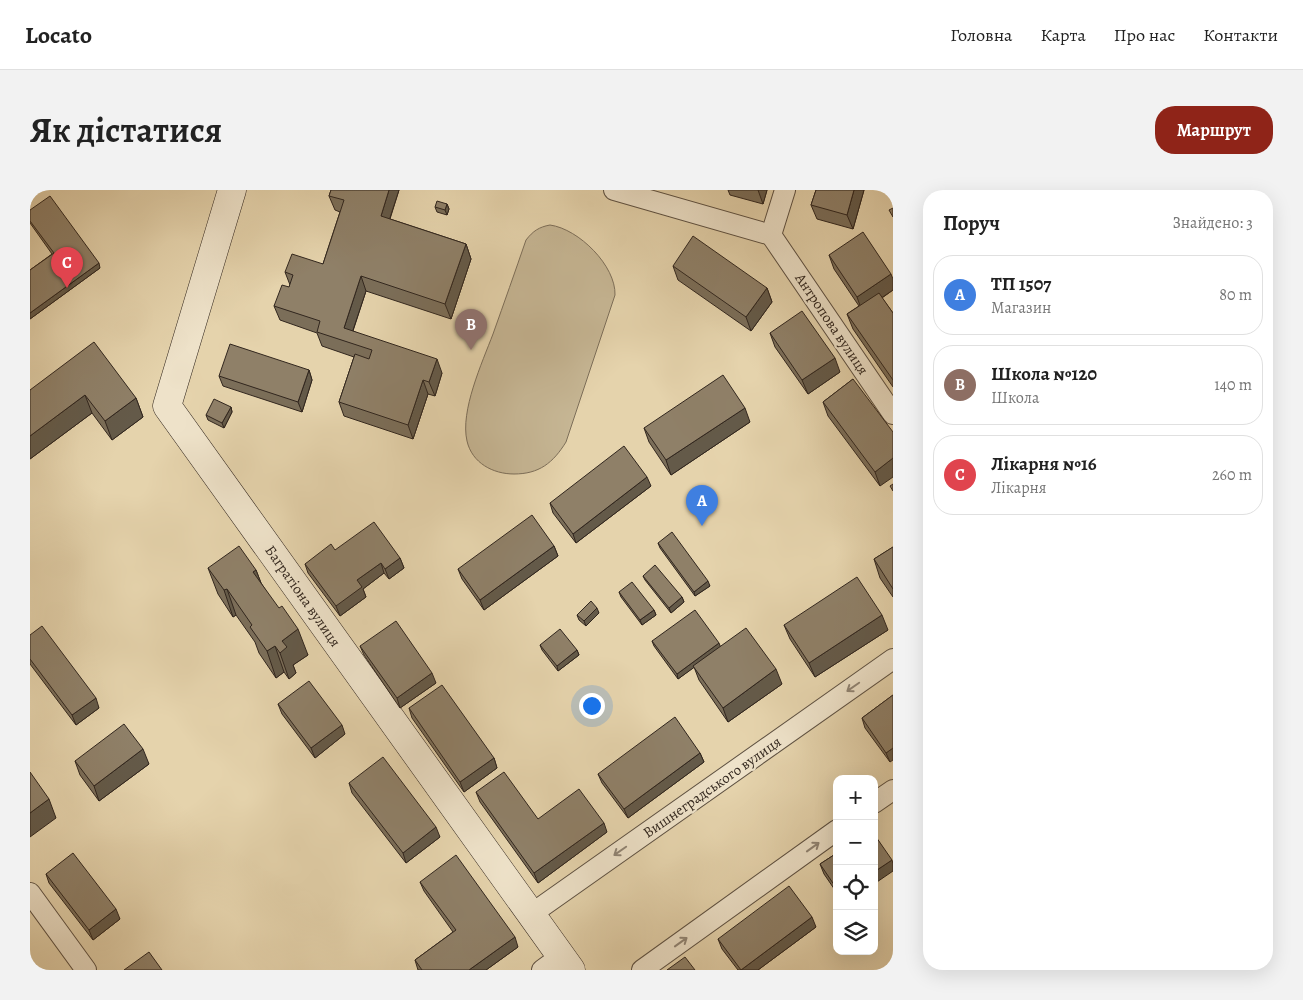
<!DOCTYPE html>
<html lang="uk">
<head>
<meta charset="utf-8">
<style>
  :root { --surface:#fff; --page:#f2f2f2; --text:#222; --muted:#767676; --line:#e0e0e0; --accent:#8f2418 }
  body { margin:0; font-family:Alegreya,serif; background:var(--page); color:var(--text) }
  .controls { position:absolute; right:15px; bottom:15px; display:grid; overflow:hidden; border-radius:10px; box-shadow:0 5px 20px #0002 }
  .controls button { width:45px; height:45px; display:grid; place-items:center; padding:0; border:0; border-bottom:1px solid var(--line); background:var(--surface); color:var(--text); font:25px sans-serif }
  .you { position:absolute; left:561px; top:515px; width:18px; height:18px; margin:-12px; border:4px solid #fff; border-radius:50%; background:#1a73e8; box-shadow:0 0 0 8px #1a73e833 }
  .badge { display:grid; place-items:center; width:32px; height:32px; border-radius:50%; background:var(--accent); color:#fff; font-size:16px; font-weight:700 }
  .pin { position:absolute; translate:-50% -41px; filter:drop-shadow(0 1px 2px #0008) }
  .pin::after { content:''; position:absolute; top:26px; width:18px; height:15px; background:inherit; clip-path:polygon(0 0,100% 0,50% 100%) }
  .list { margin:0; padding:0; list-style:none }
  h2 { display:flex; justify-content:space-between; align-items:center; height:65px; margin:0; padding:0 20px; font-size:21px }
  h2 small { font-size:16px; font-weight:400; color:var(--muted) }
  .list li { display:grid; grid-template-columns:32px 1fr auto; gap:15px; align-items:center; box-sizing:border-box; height:80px; margin:0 10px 10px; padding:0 10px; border:1px solid var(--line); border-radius:20px }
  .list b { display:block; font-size:19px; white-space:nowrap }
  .list p { margin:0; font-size:16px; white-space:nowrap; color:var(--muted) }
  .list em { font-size:16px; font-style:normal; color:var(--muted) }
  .icon { flex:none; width:28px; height:28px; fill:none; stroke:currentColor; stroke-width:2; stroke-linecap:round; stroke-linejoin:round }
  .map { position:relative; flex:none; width:863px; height:780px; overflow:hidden; border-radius:20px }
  header { display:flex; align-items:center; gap:30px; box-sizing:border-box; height:70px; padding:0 25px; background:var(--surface); border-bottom:1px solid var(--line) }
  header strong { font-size:24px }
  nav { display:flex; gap:28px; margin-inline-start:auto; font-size:18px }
  .intro { display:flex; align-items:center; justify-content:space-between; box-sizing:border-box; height:120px; padding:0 30px }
  h1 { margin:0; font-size:35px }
  .button { padding:12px 22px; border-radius:20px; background:var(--accent); color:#fff; font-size:18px; font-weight:700 }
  main { display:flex; gap:30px; padding:0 30px }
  aside { flex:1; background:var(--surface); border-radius:20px; box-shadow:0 5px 20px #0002 }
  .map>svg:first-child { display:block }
</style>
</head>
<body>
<header>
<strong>Locato</strong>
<nav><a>Головна</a><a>Карта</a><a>Про нас</a><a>Контакти</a></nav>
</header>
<div class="intro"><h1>Як дістатися</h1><a class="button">Маршрут</a></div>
<main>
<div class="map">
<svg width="863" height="780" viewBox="0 0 863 780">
  <rect width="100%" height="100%" fill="#e5d3ac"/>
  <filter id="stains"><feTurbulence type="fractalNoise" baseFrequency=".004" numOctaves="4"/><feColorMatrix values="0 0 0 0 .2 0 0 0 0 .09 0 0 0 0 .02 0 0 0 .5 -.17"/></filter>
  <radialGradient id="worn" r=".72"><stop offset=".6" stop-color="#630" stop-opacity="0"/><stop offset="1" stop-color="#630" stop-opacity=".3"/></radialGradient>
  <path fill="#c6b694" stroke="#7c6e59" d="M520,35C549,39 586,76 585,105L536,252C523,273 509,284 484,284C463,284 442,273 437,251C430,221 452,173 463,144C474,113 485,82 496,50C503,41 509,37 520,35Z"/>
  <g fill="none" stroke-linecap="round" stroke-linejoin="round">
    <g stroke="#5e5142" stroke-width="22">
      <g id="street">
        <path d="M584,0L741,45"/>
        <path d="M755,0L741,45L863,224"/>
        <path d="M844,613L863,600"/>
        <path d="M0,703L56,780"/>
        <path d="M500,725L863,469"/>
        <path d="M512,780L531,766"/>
        <path d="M612,780L807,640"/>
      </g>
    </g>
    <g stroke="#31261e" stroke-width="29">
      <path id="secondary" d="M202,0L137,216L541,780"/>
    </g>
    <use href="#street" stroke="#eee2c9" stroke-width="20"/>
    <use href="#secondary" stroke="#eee2c9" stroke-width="28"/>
  </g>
  <g fill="#7b6e59" stroke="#31261e">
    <path d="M301,0H369L360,29L436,54L441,69L421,129L336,101L323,141L412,183L405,206L398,204L383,249L314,226L309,212L324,167L292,156L287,143L250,130L244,116L259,97L260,95L255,82L293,74L310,22L305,20L299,6Z"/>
    <path d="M698,0H737L733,14L700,5Z"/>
    <path d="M786,0H834L823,39L787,29L781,15Z"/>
    <path d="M417,14L419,19L417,25L407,22L405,17Z"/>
    <path d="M0,20L70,78L0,129V80L22,64L0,33Z"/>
    <path d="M799,65L863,100L852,108L863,123V197L823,139L817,124L829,116L804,79Z"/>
    <path d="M643,76L737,98L742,112L721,141L648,90Z"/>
    <path d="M740,143L810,182L778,204L745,157Z"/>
    <path d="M279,180L282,190L272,222L193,196L189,186Z"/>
    <path d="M823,189L850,296L798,226L793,212Z"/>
    <path d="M0,200L106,208L113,227L82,250L62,223L0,269Z"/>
    <path d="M201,217L202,222L194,238L178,230L176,225Z"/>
    <path d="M720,232L641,285L619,252L614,238Z"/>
    <path d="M621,296L546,353L523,323L520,313Z"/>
    <path d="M628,353L680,396L665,406L630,358Z"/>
    <path d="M524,356L528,366L454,420L432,389L428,379Z"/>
    <path d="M863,357V407L850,388L844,369Z"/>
    <path d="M305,360L370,368L374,378L359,389L354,383L333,399L336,407L310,426L278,383L275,374Z"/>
    <path d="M178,378L226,380L231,393L278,465L263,475L266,483L259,489L254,482L246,488L229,463L225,452L206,425L203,427L188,404Z"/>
    <path d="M613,386L652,407L654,412L641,423L615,390Z"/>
    <path d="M589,402L624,420L626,425L612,435L591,407Z"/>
    <path d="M569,423L556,436L549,430L547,425Z"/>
    <path d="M754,435L858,440L785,487L760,449Z"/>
    <path d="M0,445L69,518L46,535L0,474Z"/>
    <path d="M622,451L690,457L752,494L698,532L669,490L664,477L648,489L624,456Z"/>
    <path d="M510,455L547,460L549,465L528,481L512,460Z"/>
    <path d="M330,456L406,493L370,518L334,465Z"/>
    <path d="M863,505L860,572L835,538L832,528Z"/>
    <path d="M248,514L315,544L285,568L252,524Z"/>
    <path d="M379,518L464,568L467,578L434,602L382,528Z"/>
    <path d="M670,563L674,572L598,628L572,593L568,584Z"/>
    <path d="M45,571L119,574L69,611L50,585Z"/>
    <path d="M319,593L410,647L376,673L322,603Z"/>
    <path d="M446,602L508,629L577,642L508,693L450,612Z"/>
    <path d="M807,663V703L794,684L790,674Z"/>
    <path d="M16,684L90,729L63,750L19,693Z"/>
    <path d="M390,692L488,757L456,780H388L385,770L423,742L394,701Z"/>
    <path d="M786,737L728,780H708L692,759L688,749Z"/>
  </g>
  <g fill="#645a49" stroke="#31261e">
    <path d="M359,0H369L356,40L351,26Z"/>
    <path d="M728,0H737L733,14Z"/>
    <path d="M824,0H834L823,39L817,25Z"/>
    <path d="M417,14L419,19L417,25L415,20Z"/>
    <path d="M436,54L441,69L421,129L415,114Z"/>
    <path d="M69,73L70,78L0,129V123Z"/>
    <path d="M861,84L863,89V100L832,121L827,107Z"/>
    <path d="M331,86L336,101L319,152L314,138Z"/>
    <path d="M737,98L742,112L721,141L716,127Z"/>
    <path d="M805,168L810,182L778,204L772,190Z"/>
    <path d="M407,169L412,183L405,206L399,192Z"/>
    <path d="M279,180L282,190L272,222L268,212Z"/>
    <path d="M393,190L398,204L383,249L378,235Z"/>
    <path d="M55,205L62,223L0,269V246Z"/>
    <path d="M106,208L113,227L82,250L75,231Z"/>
    <path d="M201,217L202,222L194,238L192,233Z"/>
    <path d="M715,218L720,232L641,285L636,270Z"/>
    <path d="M863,268V287L850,296L845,282Z"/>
    <path d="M617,287L621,296L546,353L543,344Z"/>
    <path d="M524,356L528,366L454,420L450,410Z"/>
    <path d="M370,368L374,378L359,389L355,379Z"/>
    <path d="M351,373L354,383L333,399L336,407L310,426L306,416L327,390Z"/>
    <path d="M226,380L236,406L223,382Z"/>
    <path d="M678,391L680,396L665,406L664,402Z"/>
    <path d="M197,399L206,425L203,427L194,400Z"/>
    <path d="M652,407L654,412L641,423L639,418Z"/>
    <path d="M567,418L569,423L556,436L554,431Z"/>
    <path d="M624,420L626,425L612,435L610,430Z"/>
    <path d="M852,425L858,440L785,487L779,473Z"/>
    <path d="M268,439L278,465L263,475L266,483L259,489L250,463L252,451Z"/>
    <path d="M689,453L691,458L648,489L647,484Z"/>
    <path d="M245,456L254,482L246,488L237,461Z"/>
    <path d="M547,460L549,465L528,481L527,476Z"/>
    <path d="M746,479L752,494L698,532L693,518Z"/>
    <path d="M402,483L406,493L370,518L367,508Z"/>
    <path d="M66,508L69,518L46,535L42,525Z"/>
    <path d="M312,535L315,544L285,568L281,558Z"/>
    <path d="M863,558V570L860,572L856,563Z"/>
    <path d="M113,559L119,574L69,611L64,596Z"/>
    <path d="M670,563L674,572L598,628L594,619Z"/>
    <path d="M464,568L467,578L434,602L430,592Z"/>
    <path d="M19,609L26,628L0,647V623Z"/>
    <path d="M574,633L577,642L508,693L504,683Z"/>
    <path d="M406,637L410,647L376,673L373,663Z"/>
    <path d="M862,670L863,674V681L844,694V682Z"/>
    <path d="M86,719L90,729L63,750L59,740Z"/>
    <path d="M782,727L786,737L728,780H711Z"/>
    <path d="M485,747L488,757L456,780H439Z"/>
  </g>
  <g fill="#8f8068" stroke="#31261e">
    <path d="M301,0H359L351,26L436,54L415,114L331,86L314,138L407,169L399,192L393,190L378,235L309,212L325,164L339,169L342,160L287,142L290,131L244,116L252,95L259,97L263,85L255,82L262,64L293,74L314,10L299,6Z"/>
    <path d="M786,0H824L817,25L781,15Z"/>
    <path d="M20,6L69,73L0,123V80L24,63L0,31V20Z"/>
    <path d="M407,11L417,14L415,20L405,17Z"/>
    <path d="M863,18V27L859,20Z"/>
    <path d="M833,42L861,84L827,107L799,65Z"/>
    <path d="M663,46L737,98L716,127L643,76Z"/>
    <path d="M849,103L863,123V190L817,124Z"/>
    <path d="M772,121L805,168L772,190L740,143Z"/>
    <path d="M64,152L106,208L75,231L55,205L0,246V200Z"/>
    <path d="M200,154L279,180L268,212L189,186Z"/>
    <path d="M693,185L715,218L636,270L614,238Z"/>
    <path d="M823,189L863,242V268L845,282L793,212Z"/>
    <path d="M184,209L201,217L192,233L176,225Z"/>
    <path d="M594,256L617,287L543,344L520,313Z"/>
    <path d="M863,294V301L860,296Z"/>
    <path d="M502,325L524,356L450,410L428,379Z"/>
    <path d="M344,332L370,368L355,379L351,373L327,390L332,397L306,416L275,374L301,354L305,360Z"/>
    <path d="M642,342L678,391L664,402L628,353Z"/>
    <path d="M209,356L226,380L223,382L249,418L252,416L268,439L252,451L257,457L250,463L245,456L237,461L220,437L222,435L197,399L194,400L178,378Z"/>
    <path d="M863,357V399L844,369Z"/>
    <path d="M625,375L652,407L639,418L613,386Z"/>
    <path d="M827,387L852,425L779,473L754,435Z"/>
    <path d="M602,392L624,420L610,430L589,402Z"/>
    <path d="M561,411L567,418L554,431L547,425Z"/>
    <path d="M665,420L689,453L647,484L622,451Z"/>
    <path d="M366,431L402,483L367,508L330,456Z"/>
    <path d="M12,436L66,508L42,525L0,469V445Z"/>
    <path d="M716,438L746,479L693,518L663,476Z"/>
    <path d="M530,439L547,460L527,476L510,455Z"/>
    <path d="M279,491L312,535L281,558L248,514Z"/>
    <path d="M412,495L464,568L430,592L379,518Z"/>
    <path d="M863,505V558L856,563L832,528Z"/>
    <path d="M645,527L670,563L594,619L568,584Z"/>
    <path d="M94,534L113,559L64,596L45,571Z"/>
    <path d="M353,567L406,637L373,663L319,593Z"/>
    <path d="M0,582L19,609L0,623Z"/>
    <path d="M474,582L508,629L549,599L574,633L504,683L446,602Z"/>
    <path d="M844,644L862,670L844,682Z"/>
    <path d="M43,663L86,719L59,740L16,684Z"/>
    <path d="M807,663V699L790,674Z"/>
    <path d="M426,665L485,747L439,780H392L385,770L426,740L390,692Z"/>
    <path d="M759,696L782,727L711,780L688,749Z"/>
    <path d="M119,762L132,780H94Z"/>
    <path d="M655,767L665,780H637Z"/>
  </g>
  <defs><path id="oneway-shaft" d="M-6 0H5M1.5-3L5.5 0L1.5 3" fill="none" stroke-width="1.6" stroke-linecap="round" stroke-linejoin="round" transform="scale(1.25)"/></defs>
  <g stroke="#908474">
    <use href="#oneway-shaft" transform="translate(823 497) rotate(145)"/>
    <use href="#oneway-shaft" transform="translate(783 657) rotate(-36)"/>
    <use href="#oneway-shaft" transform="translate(590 661) rotate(145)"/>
    <use href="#oneway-shaft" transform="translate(651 752) rotate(-36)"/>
  </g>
  <g text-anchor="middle" stroke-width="4.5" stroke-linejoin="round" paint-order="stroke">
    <g font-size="15" fill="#31261e" stroke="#eee2c9">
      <text transform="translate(802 134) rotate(56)" y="5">Антропова вулиця</text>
      <text transform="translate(273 406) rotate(55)" y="5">Багратіона вулиця</text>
      <text transform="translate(682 597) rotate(-35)" y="5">Вишнеградського вулиця</text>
    </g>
  </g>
  <rect width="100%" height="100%" filter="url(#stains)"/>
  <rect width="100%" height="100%" fill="url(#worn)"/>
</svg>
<div class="controls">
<button>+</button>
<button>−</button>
<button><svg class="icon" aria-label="locate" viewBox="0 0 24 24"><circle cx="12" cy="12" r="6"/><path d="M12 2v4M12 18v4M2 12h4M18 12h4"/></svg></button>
<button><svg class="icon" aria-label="layers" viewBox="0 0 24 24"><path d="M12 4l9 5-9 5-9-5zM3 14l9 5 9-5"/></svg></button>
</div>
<div class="you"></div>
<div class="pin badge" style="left:672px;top:336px;background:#3f7fe0">A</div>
<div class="pin badge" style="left:441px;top:160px;background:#8d6e63">B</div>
<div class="pin badge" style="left:37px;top:98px;background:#e0444e">C</div>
</div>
<aside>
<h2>Поруч<small>Знайдено: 3</small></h2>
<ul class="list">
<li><span class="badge" style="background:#3f7fe0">A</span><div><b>ТП 1507</b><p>Магазин</p></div><em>80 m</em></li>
<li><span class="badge" style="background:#8d6e63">B</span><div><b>Школа №120</b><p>Школа</p></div><em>140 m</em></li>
<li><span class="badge" style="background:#e0444e">C</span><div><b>Лікарня №16</b><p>Лікарня</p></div><em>260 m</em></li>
</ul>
</aside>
</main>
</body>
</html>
